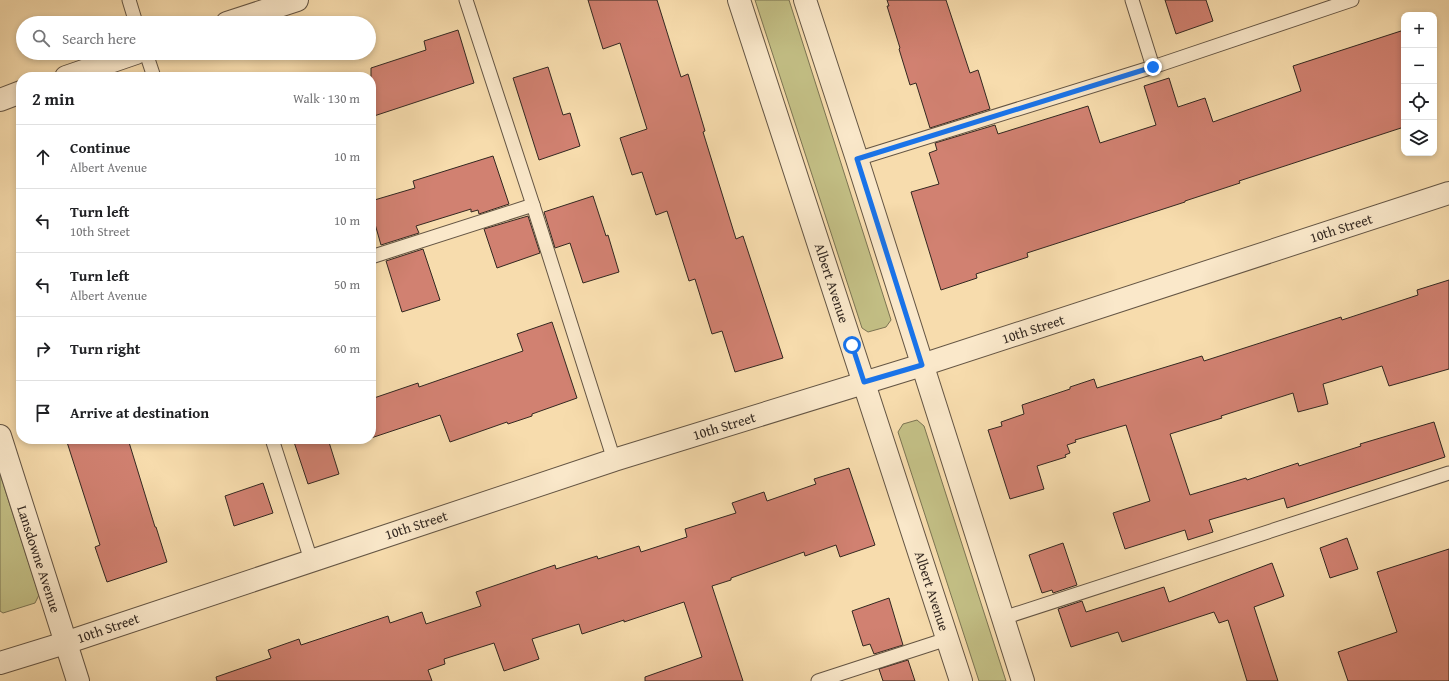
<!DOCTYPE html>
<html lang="en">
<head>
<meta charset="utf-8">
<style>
  :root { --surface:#fff; --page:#f6f6f6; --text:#202124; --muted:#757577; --line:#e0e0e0 }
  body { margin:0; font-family:"Gentium Book Plus",serif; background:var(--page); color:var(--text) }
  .controls { position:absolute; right:12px; top:12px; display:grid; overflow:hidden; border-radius:8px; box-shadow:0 2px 6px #0003 }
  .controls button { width:36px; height:36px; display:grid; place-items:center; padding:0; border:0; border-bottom:1px solid var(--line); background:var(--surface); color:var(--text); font:20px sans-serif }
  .stop { position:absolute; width:12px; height:12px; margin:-9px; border:3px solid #1a73e8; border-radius:50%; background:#fff }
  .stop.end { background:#1a73e8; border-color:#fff; box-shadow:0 1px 4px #0008 }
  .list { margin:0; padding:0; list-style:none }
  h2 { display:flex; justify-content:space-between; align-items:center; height:52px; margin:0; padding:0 16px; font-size:17px }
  h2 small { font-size:13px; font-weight:400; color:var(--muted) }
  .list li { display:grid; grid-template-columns:26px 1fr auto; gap:12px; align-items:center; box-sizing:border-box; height:64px; padding:0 16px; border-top:1px solid var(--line) }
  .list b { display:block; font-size:15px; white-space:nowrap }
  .list p { margin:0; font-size:13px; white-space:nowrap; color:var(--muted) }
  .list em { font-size:13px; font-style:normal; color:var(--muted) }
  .icon { flex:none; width:22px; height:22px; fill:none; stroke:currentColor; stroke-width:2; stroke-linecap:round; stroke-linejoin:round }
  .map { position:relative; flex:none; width:1449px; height:681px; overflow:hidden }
  .search { position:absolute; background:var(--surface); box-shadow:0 2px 6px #0003; left:16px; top:16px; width:360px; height:44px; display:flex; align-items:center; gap:10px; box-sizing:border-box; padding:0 14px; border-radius:22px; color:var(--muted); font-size:15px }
  .panel { position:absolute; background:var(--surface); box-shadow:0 2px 6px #0003; left:16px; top:72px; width:360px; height:372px; border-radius:16px }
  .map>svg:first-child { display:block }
</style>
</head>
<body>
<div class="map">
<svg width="1449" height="681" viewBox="0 0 1449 681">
  <rect width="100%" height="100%" fill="#f7dcad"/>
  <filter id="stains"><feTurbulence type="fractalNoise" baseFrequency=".005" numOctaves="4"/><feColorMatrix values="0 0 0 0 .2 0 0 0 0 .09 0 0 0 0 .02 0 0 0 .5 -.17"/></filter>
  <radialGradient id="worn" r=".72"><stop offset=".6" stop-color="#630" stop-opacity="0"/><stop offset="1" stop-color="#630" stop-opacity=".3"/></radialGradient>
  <g fill="#c3bf85" stroke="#7b7453">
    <path d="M755,0H789L891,320L886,327L868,332L862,328Z"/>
    <path d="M917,420L924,426L1006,681H979L898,432L903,424Z"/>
    <path d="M0,474L39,595L35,603L3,613L0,611Z"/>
  </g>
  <g fill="#d18171" stroke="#332821">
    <path d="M588,0H657L681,77L688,74L705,131L703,132L736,239L743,236L783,358L735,372L722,331L712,334L695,279L689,281L667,211L656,215L642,172L632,175L620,138L647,129L620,43L603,49Z"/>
    <path d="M887,0H946L970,73L978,70L990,109L930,128L916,83L910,85L899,49L900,48L887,6H889Z"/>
    <path d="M1165,0H1206L1213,21L1176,34Z"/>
    <path d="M458,30L474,83L371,117V68L426,50L424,41Z"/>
    <path d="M1404,30V127L1239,181L1240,183L1185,201V202L1027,253L1028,257L976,274L977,278L941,290L911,192L939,184L929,153L937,150L935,143L995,125L998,134L1088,106L1100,143L1156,125L1144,86L1169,78L1178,107L1205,98L1213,122L1301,91L1293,66Z"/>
    <path d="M548,67L563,115L570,113L580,146L539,160L513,78Z"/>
    <path d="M493,156L509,204L479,214L478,210L471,212V209L416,226L419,233L381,245L371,210V201L415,188L413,181Z"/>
    <path d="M593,196L606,236L608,235L619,272L583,283L570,243L555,248L544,212Z"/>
    <path d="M528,216L540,253L497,268L484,229Z"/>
    <path d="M423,249L440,300L402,312L386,261Z"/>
    <path d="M1449,280V369L1389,386L1382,366L1323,384L1328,404L1298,412L1293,393L1221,416L1222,418L1170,434L1190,495L1246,478L1247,480L1298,463L1299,466L1361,446L1360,444L1434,422L1445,457L1287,508L1284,498L1209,520L1213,532L1188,540L1185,530L1125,549L1113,513L1150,501L1126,425L1075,440L1076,442L1067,445L1070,453L1065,455L1066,457L1037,466L1044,489L1010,499L988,430L1002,426L1001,422L1024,414L1022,405L1070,389V387L1094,379L1097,388L1202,356L1204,361L1341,317L1342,320L1418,295L1417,290Z"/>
    <path d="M552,322L577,398L532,414V416L508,424L507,422L450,442L440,415L371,438V399L418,383L419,387L523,351L517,334Z"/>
    <path d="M66,439H128L155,527H156L167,562L107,582L95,547L100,545Z"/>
    <path d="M293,439H328L339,474L308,484Z"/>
    <path d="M849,468L875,545L840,557L836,545L805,556L804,552L731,578V580L712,586L743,681H645V677L702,657L684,602L624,622V620L582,634L579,624L532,639L539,659L504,671L494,643L444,659L445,664L428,670L432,681H217L216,677L271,658L268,650L299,639L301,645L388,616L390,623L422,612L426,624L481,606L476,592L555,565L556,569L597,556L598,559L639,546L641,552L687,537L685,529L736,513L732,503L764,492L767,501L816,484L814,479Z"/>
    <path d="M263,483L273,513L234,526L225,496Z"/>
    <path d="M1347,538L1358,569L1330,578L1320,548Z"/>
    <path d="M1063,543L1077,585L1053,593L1052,590L1042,593L1029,555Z"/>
    <path d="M1449,549V681H1348L1338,652L1397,632L1377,572Z"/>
    <path d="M1272,563L1284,596L1254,607L1278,681H1247L1228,620L1219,623L1214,612L1122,642L1118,632L1071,647L1058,609L1082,601L1086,612L1164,587L1169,602Z"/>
    <path d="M889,598L903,645L874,654L870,644L863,646L852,611Z"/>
    <path d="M908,660L915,681H883L879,669Z"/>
  </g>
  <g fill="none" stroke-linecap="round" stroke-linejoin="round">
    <g stroke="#645544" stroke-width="15">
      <g id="lane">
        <path d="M129,0L136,23"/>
        <path d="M466,0L533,205L614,460"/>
        <path d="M1132,0L1153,67"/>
        <path d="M146,53L154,77"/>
        <path d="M857,159L1153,67L1352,0"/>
        <path d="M371,257L533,205"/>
        <path d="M272,439L311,560"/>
        <path d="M1003,618L1449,473"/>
        <path d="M818,681L947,639"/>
      </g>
    </g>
    <g stroke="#645544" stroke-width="24">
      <g id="street">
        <path d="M739,0L961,681"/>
        <path d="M805,0L857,159L1023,681"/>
        <path d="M227,23L297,0"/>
        <path d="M66,77L136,53"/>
        <path d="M0,100L21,92"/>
        <path d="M0,436L78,681"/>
        <path d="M0,663L65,643L614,460L922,365L1449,193"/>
      </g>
    </g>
    <use href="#lane" stroke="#fae8ca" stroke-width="13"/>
    <use href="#street" stroke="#fae8ca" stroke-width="22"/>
  </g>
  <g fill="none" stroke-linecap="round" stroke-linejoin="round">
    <path stroke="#1a73e8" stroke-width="5" d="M852,345L864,382L922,365L857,159L1153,67"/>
  </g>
  <g text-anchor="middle" stroke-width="4" stroke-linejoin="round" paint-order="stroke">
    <g font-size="14" fill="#332821" stroke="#fae8ca">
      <text transform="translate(1341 228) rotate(-18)" y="5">10th Street</text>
      <text transform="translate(832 283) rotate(72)" y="5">Albert Avenue</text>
      <text transform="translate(1033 329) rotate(-18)" y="5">10th Street</text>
      <text transform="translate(724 426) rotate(-17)" y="5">10th Street</text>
      <text transform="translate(416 525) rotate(-18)" y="5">10th Street</text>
      <text transform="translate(39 559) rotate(72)" y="5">Lansdowne Avenue</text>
      <text transform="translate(932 591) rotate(72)" y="5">Albert Avenue</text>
      <text transform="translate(108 628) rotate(-19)" y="5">10th Street</text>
    </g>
  </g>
  <rect width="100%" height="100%" filter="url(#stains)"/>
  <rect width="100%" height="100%" fill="url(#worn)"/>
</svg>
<div class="controls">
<button>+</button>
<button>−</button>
<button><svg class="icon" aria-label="locate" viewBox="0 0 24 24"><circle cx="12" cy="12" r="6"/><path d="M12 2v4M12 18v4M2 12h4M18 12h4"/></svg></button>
<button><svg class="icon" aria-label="layers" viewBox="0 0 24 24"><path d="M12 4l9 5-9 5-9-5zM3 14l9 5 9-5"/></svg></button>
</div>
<div class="stop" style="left:852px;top:345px"></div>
<div class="stop end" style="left:1153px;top:67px"></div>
<div class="search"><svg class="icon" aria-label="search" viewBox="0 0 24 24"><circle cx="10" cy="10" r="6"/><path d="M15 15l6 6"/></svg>Search here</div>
<section class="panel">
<h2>2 min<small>Walk · 130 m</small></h2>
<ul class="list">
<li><svg class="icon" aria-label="ahead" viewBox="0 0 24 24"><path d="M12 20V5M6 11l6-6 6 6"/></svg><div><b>Continue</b><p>Albert Avenue</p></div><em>10 m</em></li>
<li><svg class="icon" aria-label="left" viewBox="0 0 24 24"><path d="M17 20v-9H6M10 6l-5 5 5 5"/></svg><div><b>Turn left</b><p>10th Street</p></div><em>10 m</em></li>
<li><svg class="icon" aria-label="left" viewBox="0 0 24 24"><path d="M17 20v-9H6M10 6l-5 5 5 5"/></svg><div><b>Turn left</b><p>Albert Avenue</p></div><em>50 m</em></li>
<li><svg class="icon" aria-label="right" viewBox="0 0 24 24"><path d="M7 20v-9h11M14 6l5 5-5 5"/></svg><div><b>Turn right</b></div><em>60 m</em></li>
<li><svg class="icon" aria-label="arrive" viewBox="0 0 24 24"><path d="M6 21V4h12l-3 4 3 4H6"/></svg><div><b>Arrive at destination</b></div></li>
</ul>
</section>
</div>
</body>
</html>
